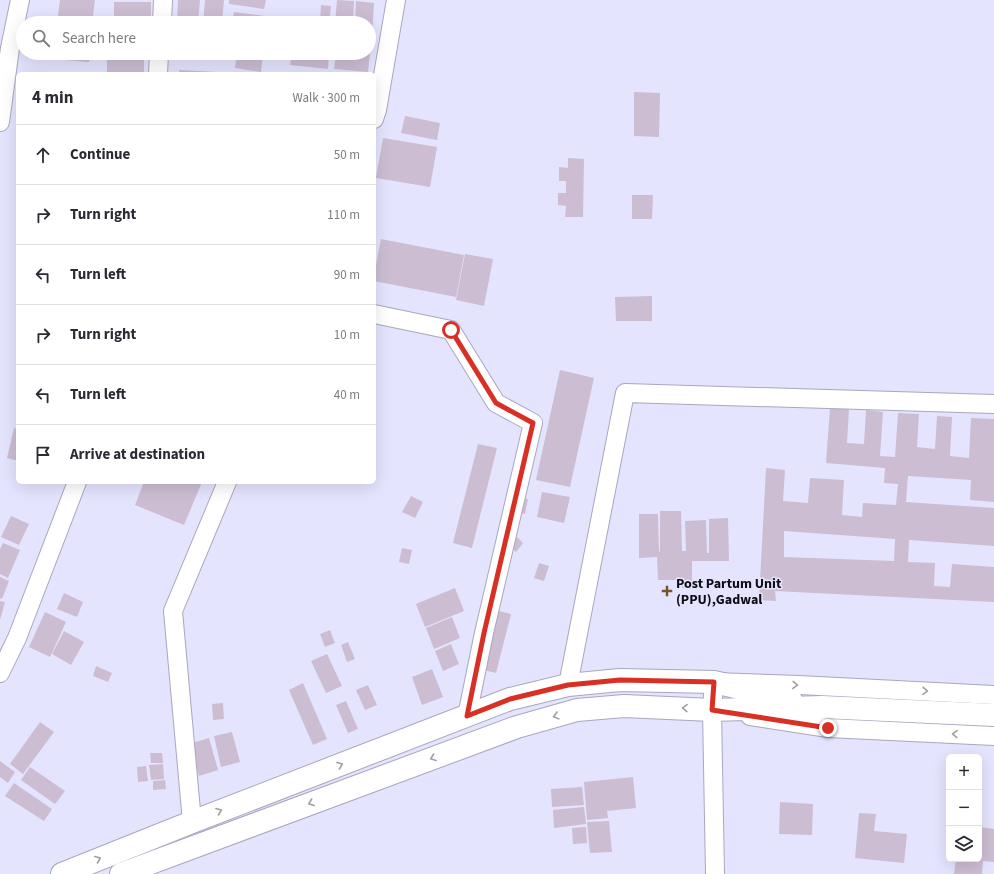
<!DOCTYPE html>
<html lang="en">
<head>
<meta charset="utf-8">
<style>
  :root { --surface:#fff; --page:#f7f7f7; --text:#2b2b33; --muted:#7c7c81; --line:#e1e1e2 }
  body { margin:0; font-family:"Source Sans 3",sans-serif; background:var(--page); color:var(--text) }
  .controls { position:absolute; right:12px; bottom:12px; display:grid; overflow:hidden; border-radius:6px; box-shadow:0 4px 16px #0002 }
  .controls button { width:36px; height:36px; display:grid; place-items:center; padding:0; border:0; border-bottom:1px solid var(--line); background:var(--surface); color:var(--text); font:20px sans-serif }
  .stop { position:absolute; width:12px; height:12px; margin:-9px; border:3px solid #d93025; border-radius:50%; background:#fff }
  .stop.end { background:#d93025; border-color:#fff; box-shadow:0 1px 4px #0008 }
  .list { margin:0; padding:0; list-style:none }
  h2 { display:flex; justify-content:space-between; align-items:center; height:52px; margin:0; padding:0 16px; font-size:17px }
  h2 small { font-size:13px; font-weight:400; color:var(--muted) }
  .list li { display:grid; grid-template-columns:26px 1fr auto; gap:12px; align-items:center; box-sizing:border-box; height:60px; padding:0 16px; border-top:1px solid var(--line) }
  .list b { display:block; font-size:15px; white-space:nowrap }
  .list em { font-size:13px; font-style:normal; color:var(--muted) }
  .icon { flex:none; width:22px; height:22px; fill:none; stroke:currentColor; stroke-width:2; stroke-linecap:round; stroke-linejoin:round }
  .map { position:relative; flex:none; width:994px; height:874px; overflow:hidden }
  .search { position:absolute; background:var(--surface); box-shadow:0 4px 16px #0002; left:16px; top:16px; width:360px; height:44px; display:flex; align-items:center; gap:10px; box-sizing:border-box; padding:0 14px; border-radius:22px; color:var(--muted); font-size:15px }
  .panel { position:absolute; background:var(--surface); box-shadow:0 4px 16px #0002; left:16px; top:72px; width:360px; height:412px; border-radius:6px }
  .map>svg:first-child { display:block }
</style>
</head>
<body>
<div class="map">
<svg width="994" height="874" viewBox="0 0 994 874">
  <rect width="100%" height="100%" fill="#e5e4fe"/>
  <g fill="#ccbdd3" fill-rule="evenodd">
    <path d="M60,0H95L92,23H57Z"/>
    <path d="M178,0H200L198,23L177,22Z"/>
    <path d="M205,0H224L222,23H203Z"/>
    <path d="M229,0H266L264,9L229,4Z"/>
    <path d="M337,0L354,1L353,23H335Z"/>
    <path d="M356,1L374,3L372,37H369V23H355Z"/>
    <path d="M114,2H151V19L114,18Z"/>
    <path d="M321,5L331,6L329,23H320Z"/>
    <path d="M234,12L265,16L264,23H232Z"/>
    <rect x="102" y="21" width="44" height="2"/>
    <path d="M26,53H90L89,62L26,57Z"/>
    <rect x="102" y="53" width="44" height="4"/>
    <path d="M237,53H263L261,72L235,68Z"/>
    <path d="M292,53H329L328,69L290,65Z"/>
    <path d="M336,53H370L368,72L334,69Z"/>
    <rect x="107" y="59" width="37" height="15"/>
    <path d="M179,70L216,72V74H179Z"/>
    <path d="M634,92L660,93L659,137L634,136Z"/>
    <path d="M405,116L440,123L437,140L401,133Z"/>
    <path d="M383,138L437,147L430,187L376,178Z"/>
    <path d="M568,158L584,159L583,217H565L566,206L558,205V193H566V181H559V167L568,168Z"/>
    <path d="M632,195H653L652,219H632Z"/>
    <path d="M381,239L464,255L456,297L374,281V275Z"/>
    <path d="M465,254L493,259L484,306L456,300Z"/>
    <path d="M652,296V321H616L615,297Z"/>
    <path d="M560,370L594,378L570,487L536,480Z"/>
    <path d="M830,408L849,409L847,443L864,444L866,410L883,412L880,456L895,457L898,413L919,414L917,447L935,449L937,416L952,417L950,456L969,458L971,418L994,419V502L970,500L971,480L908,476L906,502L994,508V546L909,540L908,562L935,563L934,586L950,587L952,564L994,567V602L775,591L776,601L759,600L766,468L785,470L783,501L808,503L810,478L844,480L842,515L862,517L863,503L896,505L898,484L884,483L885,468L826,463ZM784,531L895,539L894,561L784,557Z"/>
    <path d="M14,428L18,429V461L7,458Z"/>
    <path d="M478,444L497,448L472,548L453,543Z"/>
    <path d="M144,482H202L184,525L135,505Z"/>
    <path d="M542,492L570,497L564,523L537,517Z"/>
    <path d="M411,496L423,502L415,518L402,512Z"/>
    <path d="M519,497L528,499L525,514L515,512Z"/>
    <path d="M660,511H681L682,551H686L685,521L706,520L707,553H709V519L728,518L729,561H692V588H682V580H658L657,557L639,558V514H658L659,551L660,552Z"/>
    <path d="M11,516L29,524L19,545L1,537Z"/>
    <path d="M517,537L523,543L516,552L510,547Z"/>
    <path d="M3,543L20,550L8,578L0,574V549Z"/>
    <path d="M402,548L412,550L409,564L399,562Z"/>
    <path d="M539,563L549,566L544,581L534,578Z"/>
    <path d="M0,577L9,581L2,599L0,598Z"/>
    <path d="M455,588L464,611L425,627L416,604Z"/>
    <path d="M64,593L83,602L77,617L57,609Z"/>
    <path d="M0,601L5,602L0,620Z"/>
    <path d="M495,610L511,614L496,673L480,669Z"/>
    <path d="M45,612L66,622L50,657L29,647Z"/>
    <path d="M452,617L460,638L434,649L426,628Z"/>
    <path d="M330,630L335,643L325,647L320,634Z"/>
    <path d="M64,631L84,642L71,665L52,654Z"/>
    <path d="M348,642L355,659L347,662L341,645Z"/>
    <path d="M451,644L459,664L443,671L435,651Z"/>
    <path d="M327,654L342,686L326,693L311,661Z"/>
    <path d="M96,666L112,673L108,682L93,676Z"/>
    <path d="M432,669L443,697L422,705L412,677Z"/>
    <path d="M303,683L327,739L313,745L289,690Z"/>
    <path d="M368,685L377,705L365,710L356,690Z"/>
    <path d="M346,701L358,729L348,733L336,705Z"/>
    <path d="M223,703L224,719L213,720L212,704Z"/>
    <path d="M40,722L54,732L23,774L10,764Z"/>
    <path d="M232,732L240,762L221,767L214,736Z"/>
    <path d="M209,738L218,770L199,776L189,744Z"/>
    <path d="M150,753H162L163,763H151Z"/>
    <path d="M0,761L15,772L8,783L0,777Z"/>
    <path d="M163,764L164,779L151,780L149,765Z"/>
    <path d="M146,766L148,781L138,782L137,767Z"/>
    <path d="M30,767L65,791L55,804L21,780Z"/>
    <path d="M633,777L636,808L607,811L608,818L587,820L584,782Z"/>
    <path d="M165,780L166,789L153,790V781Z"/>
    <path d="M14,783L52,809L44,821L5,796Z"/>
    <path d="M582,787L584,805L552,807L551,789Z"/>
    <path d="M780,802L813,804L812,835L779,834Z"/>
    <path d="M584,807L586,824L554,828L553,810Z"/>
    <path d="M859,813L876,814L874,831L907,834L904,863L855,858Z"/>
    <path d="M609,821L612,852L590,853L587,822Z"/>
    <path d="M586,827L587,843L573,844L572,828Z"/>
    <path d="M979,827L994,829V862L983,861L982,874H954L956,859H979Z"/>
  </g>
  <g fill="none" stroke-linecap="round" stroke-linejoin="round">
    <g stroke="#a8a7bf" stroke-width="20">
      <g id="minor">
        <path d="M162,23L163,0"/>
        <path d="M158,74L159,53"/>
        <path d="M374,119L377,110L396,0"/>
        <path d="M0,122L10,48L20,0"/>
        <path d="M374,314L451,330L496,403L533,423L484,633L467,716"/>
        <path d="M0,673L17,638L77,482"/>
        <path d="M568,685L625,393L994,404"/>
        <path d="M750,716L828,728L994,736"/>
        <path d="M192,822L173,611L227,482"/>
        <path d="M715,874L712,710L714,682L799,685L994,695"/>
      </g>
    </g>
    <g stroke="#a8a7bf" stroke-width="24">
      <g id="secondary">
        <path d="M62,874L192,822L510,699L568,685L620,680L714,682L791,700"/>
        <path d="M121,874L517,727L577,710L624,706L712,710L822,707L994,715"/>
      </g>
    </g>
    <use href="#minor" stroke="#fff" stroke-width="18"/>
    <use href="#secondary" stroke="#fff" stroke-width="22"/>
  </g>
  <defs><path id="oneway-chevron" d="M-2-3.5L2.5 0L-2 3.5" fill="none" stroke-width="1.6" stroke-linecap="round" stroke-linejoin="round"/></defs>
  <g stroke="#9f9ea1">
    <use href="#oneway-chevron" transform="translate(795 685) rotate(2)"/>
    <use href="#oneway-chevron" transform="translate(925 691) rotate(3)"/>
    <use href="#oneway-chevron" transform="translate(685 708) rotate(-177)"/>
    <use href="#oneway-chevron" transform="translate(556 716) rotate(165)"/>
    <use href="#oneway-chevron" transform="translate(955 734) rotate(-177)"/>
    <use href="#oneway-chevron" transform="translate(433 758) rotate(160)"/>
    <use href="#oneway-chevron" transform="translate(340 765) rotate(-21)"/>
    <use href="#oneway-chevron" transform="translate(311 803) rotate(160)"/>
    <use href="#oneway-chevron" transform="translate(219 811) rotate(-21)"/>
    <use href="#oneway-chevron" transform="translate(98 859) rotate(-22)"/>
  </g>
  <g fill="none" stroke-linecap="round" stroke-linejoin="round">
    <path stroke="#d93025" stroke-width="5" d="M451,330L496,403L533,423L484,633L467,716L510,699L568,685L620,680L714,682L712,710L828,728"/>
  </g>
  <path fill="#78542e" stroke="#e5e4fe" stroke-width="1.5" d="M665 585h4v4h4v4h-4v4h-4v-4h-4v-4h4z"/>
  <g text-anchor="middle" stroke-width="3" stroke-linejoin="round" paint-order="stroke">
    <g font-size="14" font-weight="bold" fill="#0e0d15" stroke="#e5e4fe" text-anchor="start">
      <text x="676" y="588">Post Partum Unit<tspan x="676" dy="16">(PPU),Gadwal</tspan></text>
    </g>
  </g>
</svg>
<div class="controls">
<button>+</button>
<button>−</button>
<button><svg class="icon" aria-label="layers" viewBox="0 0 24 24"><path d="M12 4l9 5-9 5-9-5zM3 14l9 5 9-5"/></svg></button>
</div>
<div class="stop" style="left:451px;top:330px"></div>
<div class="stop end" style="left:828px;top:728px"></div>
<div class="search"><svg class="icon" aria-label="search" viewBox="0 0 24 24"><circle cx="10" cy="10" r="6"/><path d="M15 15l6 6"/></svg>Search here</div>
<section class="panel">
<h2>4 min<small>Walk · 300 m</small></h2>
<ul class="list">
<li><svg class="icon" aria-label="ahead" viewBox="0 0 24 24"><path d="M12 20V5M6 11l6-6 6 6"/></svg><div><b>Continue</b></div><em>50 m</em></li>
<li><svg class="icon" aria-label="right" viewBox="0 0 24 24"><path d="M7 20v-9h11M14 6l5 5-5 5"/></svg><div><b>Turn right</b></div><em>110 m</em></li>
<li><svg class="icon" aria-label="left" viewBox="0 0 24 24"><path d="M17 20v-9H6M10 6l-5 5 5 5"/></svg><div><b>Turn left</b></div><em>90 m</em></li>
<li><svg class="icon" aria-label="right" viewBox="0 0 24 24"><path d="M7 20v-9h11M14 6l5 5-5 5"/></svg><div><b>Turn right</b></div><em>10 m</em></li>
<li><svg class="icon" aria-label="left" viewBox="0 0 24 24"><path d="M17 20v-9H6M10 6l-5 5 5 5"/></svg><div><b>Turn left</b></div><em>40 m</em></li>
<li><svg class="icon" aria-label="arrive" viewBox="0 0 24 24"><path d="M6 21V4h12l-3 4 3 4H6"/></svg><div><b>Arrive at destination</b></div></li>
</ul>
</section>
</div>
</body>
</html>
